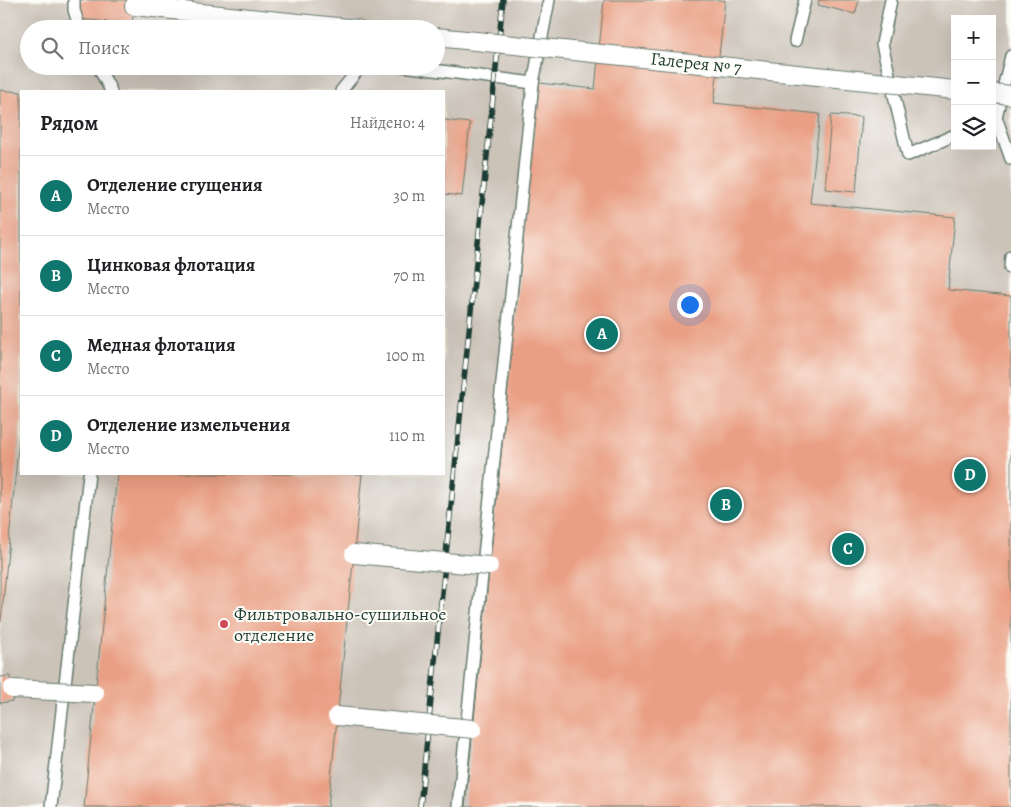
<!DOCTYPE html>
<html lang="ru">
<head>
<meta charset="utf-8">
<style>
  :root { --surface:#fff; --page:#f2f2f2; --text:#202124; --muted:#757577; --line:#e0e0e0; --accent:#0f766e }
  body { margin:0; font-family:Alegreya,serif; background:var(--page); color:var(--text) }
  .controls { position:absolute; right:15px; top:15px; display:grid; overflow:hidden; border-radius:0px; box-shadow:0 5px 20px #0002 }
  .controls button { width:45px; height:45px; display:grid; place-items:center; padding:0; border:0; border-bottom:1px solid var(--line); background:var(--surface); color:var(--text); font:25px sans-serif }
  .you { position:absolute; left:689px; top:304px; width:18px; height:18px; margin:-12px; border:4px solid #fff; border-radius:50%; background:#1a73e8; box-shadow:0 0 0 8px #1a73e833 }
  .badge { display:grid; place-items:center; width:32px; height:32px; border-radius:50%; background:var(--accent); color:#fff; font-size:16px; font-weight:700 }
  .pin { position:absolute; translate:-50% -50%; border:2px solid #fff; box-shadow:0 1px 5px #0006 }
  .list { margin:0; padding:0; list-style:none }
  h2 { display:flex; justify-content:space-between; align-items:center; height:65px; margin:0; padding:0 20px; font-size:21px }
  h2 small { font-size:16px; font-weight:400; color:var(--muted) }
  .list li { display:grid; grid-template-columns:32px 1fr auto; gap:15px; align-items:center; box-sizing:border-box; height:80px; padding:0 20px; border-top:1px solid var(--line) }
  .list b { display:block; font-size:19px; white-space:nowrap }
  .list p { margin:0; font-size:16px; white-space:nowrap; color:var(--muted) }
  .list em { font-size:16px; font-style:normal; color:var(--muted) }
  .icon { flex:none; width:28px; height:28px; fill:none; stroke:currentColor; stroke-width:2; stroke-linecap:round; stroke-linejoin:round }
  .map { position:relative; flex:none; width:1011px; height:807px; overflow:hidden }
  .search { position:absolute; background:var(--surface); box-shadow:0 5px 20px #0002; left:20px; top:20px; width:425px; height:55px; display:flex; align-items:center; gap:12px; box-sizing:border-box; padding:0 18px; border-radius:28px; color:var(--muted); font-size:19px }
  .panel { position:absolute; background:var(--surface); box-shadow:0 5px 20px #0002; left:20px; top:90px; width:425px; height:385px; border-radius:0px }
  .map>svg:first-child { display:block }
</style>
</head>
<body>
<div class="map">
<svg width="1011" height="807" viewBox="0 0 1011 807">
  <rect width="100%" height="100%" fill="#fdfcf7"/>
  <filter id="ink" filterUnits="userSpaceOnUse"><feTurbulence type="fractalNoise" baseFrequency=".02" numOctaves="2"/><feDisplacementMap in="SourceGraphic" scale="10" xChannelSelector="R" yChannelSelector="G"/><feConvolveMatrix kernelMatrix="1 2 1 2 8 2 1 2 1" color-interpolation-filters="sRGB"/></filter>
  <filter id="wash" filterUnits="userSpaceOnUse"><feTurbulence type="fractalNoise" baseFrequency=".0096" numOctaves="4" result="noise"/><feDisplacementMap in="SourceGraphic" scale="20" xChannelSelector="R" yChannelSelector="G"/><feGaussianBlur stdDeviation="1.12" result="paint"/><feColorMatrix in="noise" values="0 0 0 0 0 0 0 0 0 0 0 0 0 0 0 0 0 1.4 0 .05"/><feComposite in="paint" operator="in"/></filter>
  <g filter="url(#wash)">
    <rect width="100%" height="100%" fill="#f3eed9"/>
    <path fill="#cbc2b8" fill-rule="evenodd" d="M0,0H1011V807H0ZM955,19H992V146H955ZM29,29H436V66H29ZM21,91H444V474H21Z"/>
    <g id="blocks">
      <g fill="#e99f83">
        <path d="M80,0H135L132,24L78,19Z"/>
        <path d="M604,0H725L714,103L820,114L810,203L955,217L948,290L1011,296V807H465L539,83L595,89Z"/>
        <path d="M819,0H859L855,14L818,5Z"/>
        <path d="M0,90L21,92V418L1,622H0Z"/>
        <path d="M831,115L862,117L856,192L825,189Z"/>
        <path d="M444,120L470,123L462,196L444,194Z"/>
        <path d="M117,474H362L328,807H84Z"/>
        <path d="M10,676L13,701L0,703V677Z"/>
      </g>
    </g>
  </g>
  <g filter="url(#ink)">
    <use href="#blocks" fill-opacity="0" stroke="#697b6e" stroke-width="1"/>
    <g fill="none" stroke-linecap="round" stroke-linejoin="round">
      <g stroke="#697b6e" stroke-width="14">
        <g id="service">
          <path d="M74,0V10L80,29"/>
          <path d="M891,0L882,44L908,155L955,135"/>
          <path d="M795,41L805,0"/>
          <path d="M98,66L111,91"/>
          <path d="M403,66L533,83L549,0"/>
          <path d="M341,91L361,66"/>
          <path d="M996,117L1011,159"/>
          <path d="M992,118L996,117L1011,56"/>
          <path d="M1010,268L1011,256"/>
          <path d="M51,807L89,474"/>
          <path d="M458,807L533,83"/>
        </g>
      </g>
      <g stroke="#697b6e" stroke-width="20">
        <path id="pedestrian" d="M134,6L357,29"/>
      </g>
      <use href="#service" stroke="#fff" stroke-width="11"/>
      <use href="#pedestrian" stroke="#fff" stroke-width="18"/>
      <g stroke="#1f3d34" stroke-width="5.5">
        <path id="rail" d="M420,807L503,0"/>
      </g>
      <use href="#rail" stroke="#fdfcf7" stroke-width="4" stroke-dasharray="11" stroke-linecap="butt"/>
      <g stroke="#697b6e" stroke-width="20" stroke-linecap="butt">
        <g id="pedestrian-bridge">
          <path d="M436,37L955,90"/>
          <path d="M992,93L1011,95"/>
          <path d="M354,554L489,566"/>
          <path d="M12,689L95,693"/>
          <path d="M337,716L473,729"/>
        </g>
      </g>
      <use href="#pedestrian-bridge" stroke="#fff" stroke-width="18"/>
    </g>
  </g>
  <circle fill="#d1495b" stroke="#fdfcf7" stroke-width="2" cx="224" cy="624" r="5"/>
  <g text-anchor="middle" stroke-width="4" stroke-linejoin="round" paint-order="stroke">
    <g font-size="18" fill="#1f3d34" stroke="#fdfcf7">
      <text transform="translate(696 63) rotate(6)" y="6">Галерея № 7</text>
    </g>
    <g font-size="18" fill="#1f3d34" stroke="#fdfcf7" text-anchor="start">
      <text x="234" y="620">Фильтровально-сушильное<tspan x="234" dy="21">отделение</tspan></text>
    </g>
  </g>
</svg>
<div class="controls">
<button>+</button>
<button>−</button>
<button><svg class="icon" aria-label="layers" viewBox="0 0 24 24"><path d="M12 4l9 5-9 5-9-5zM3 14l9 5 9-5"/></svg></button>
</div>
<div class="you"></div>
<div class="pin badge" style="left:602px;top:334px">A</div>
<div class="pin badge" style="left:726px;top:505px">B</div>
<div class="pin badge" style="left:848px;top:549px">C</div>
<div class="pin badge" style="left:970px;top:475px">D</div>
<div class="search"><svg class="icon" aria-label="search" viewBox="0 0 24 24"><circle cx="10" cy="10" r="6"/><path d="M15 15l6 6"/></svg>Поиск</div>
<section class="panel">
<h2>Рядом<small>Найдено: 4</small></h2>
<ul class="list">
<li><span class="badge">A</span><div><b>Отделение сгущения</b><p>Место</p></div><em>30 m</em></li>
<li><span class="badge">B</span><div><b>Цинковая флотация</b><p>Место</p></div><em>70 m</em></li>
<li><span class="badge">C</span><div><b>Медная флотация</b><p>Место</p></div><em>100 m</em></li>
<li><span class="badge">D</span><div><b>Отделение измельчения</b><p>Место</p></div><em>110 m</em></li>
</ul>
</section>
</div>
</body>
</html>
